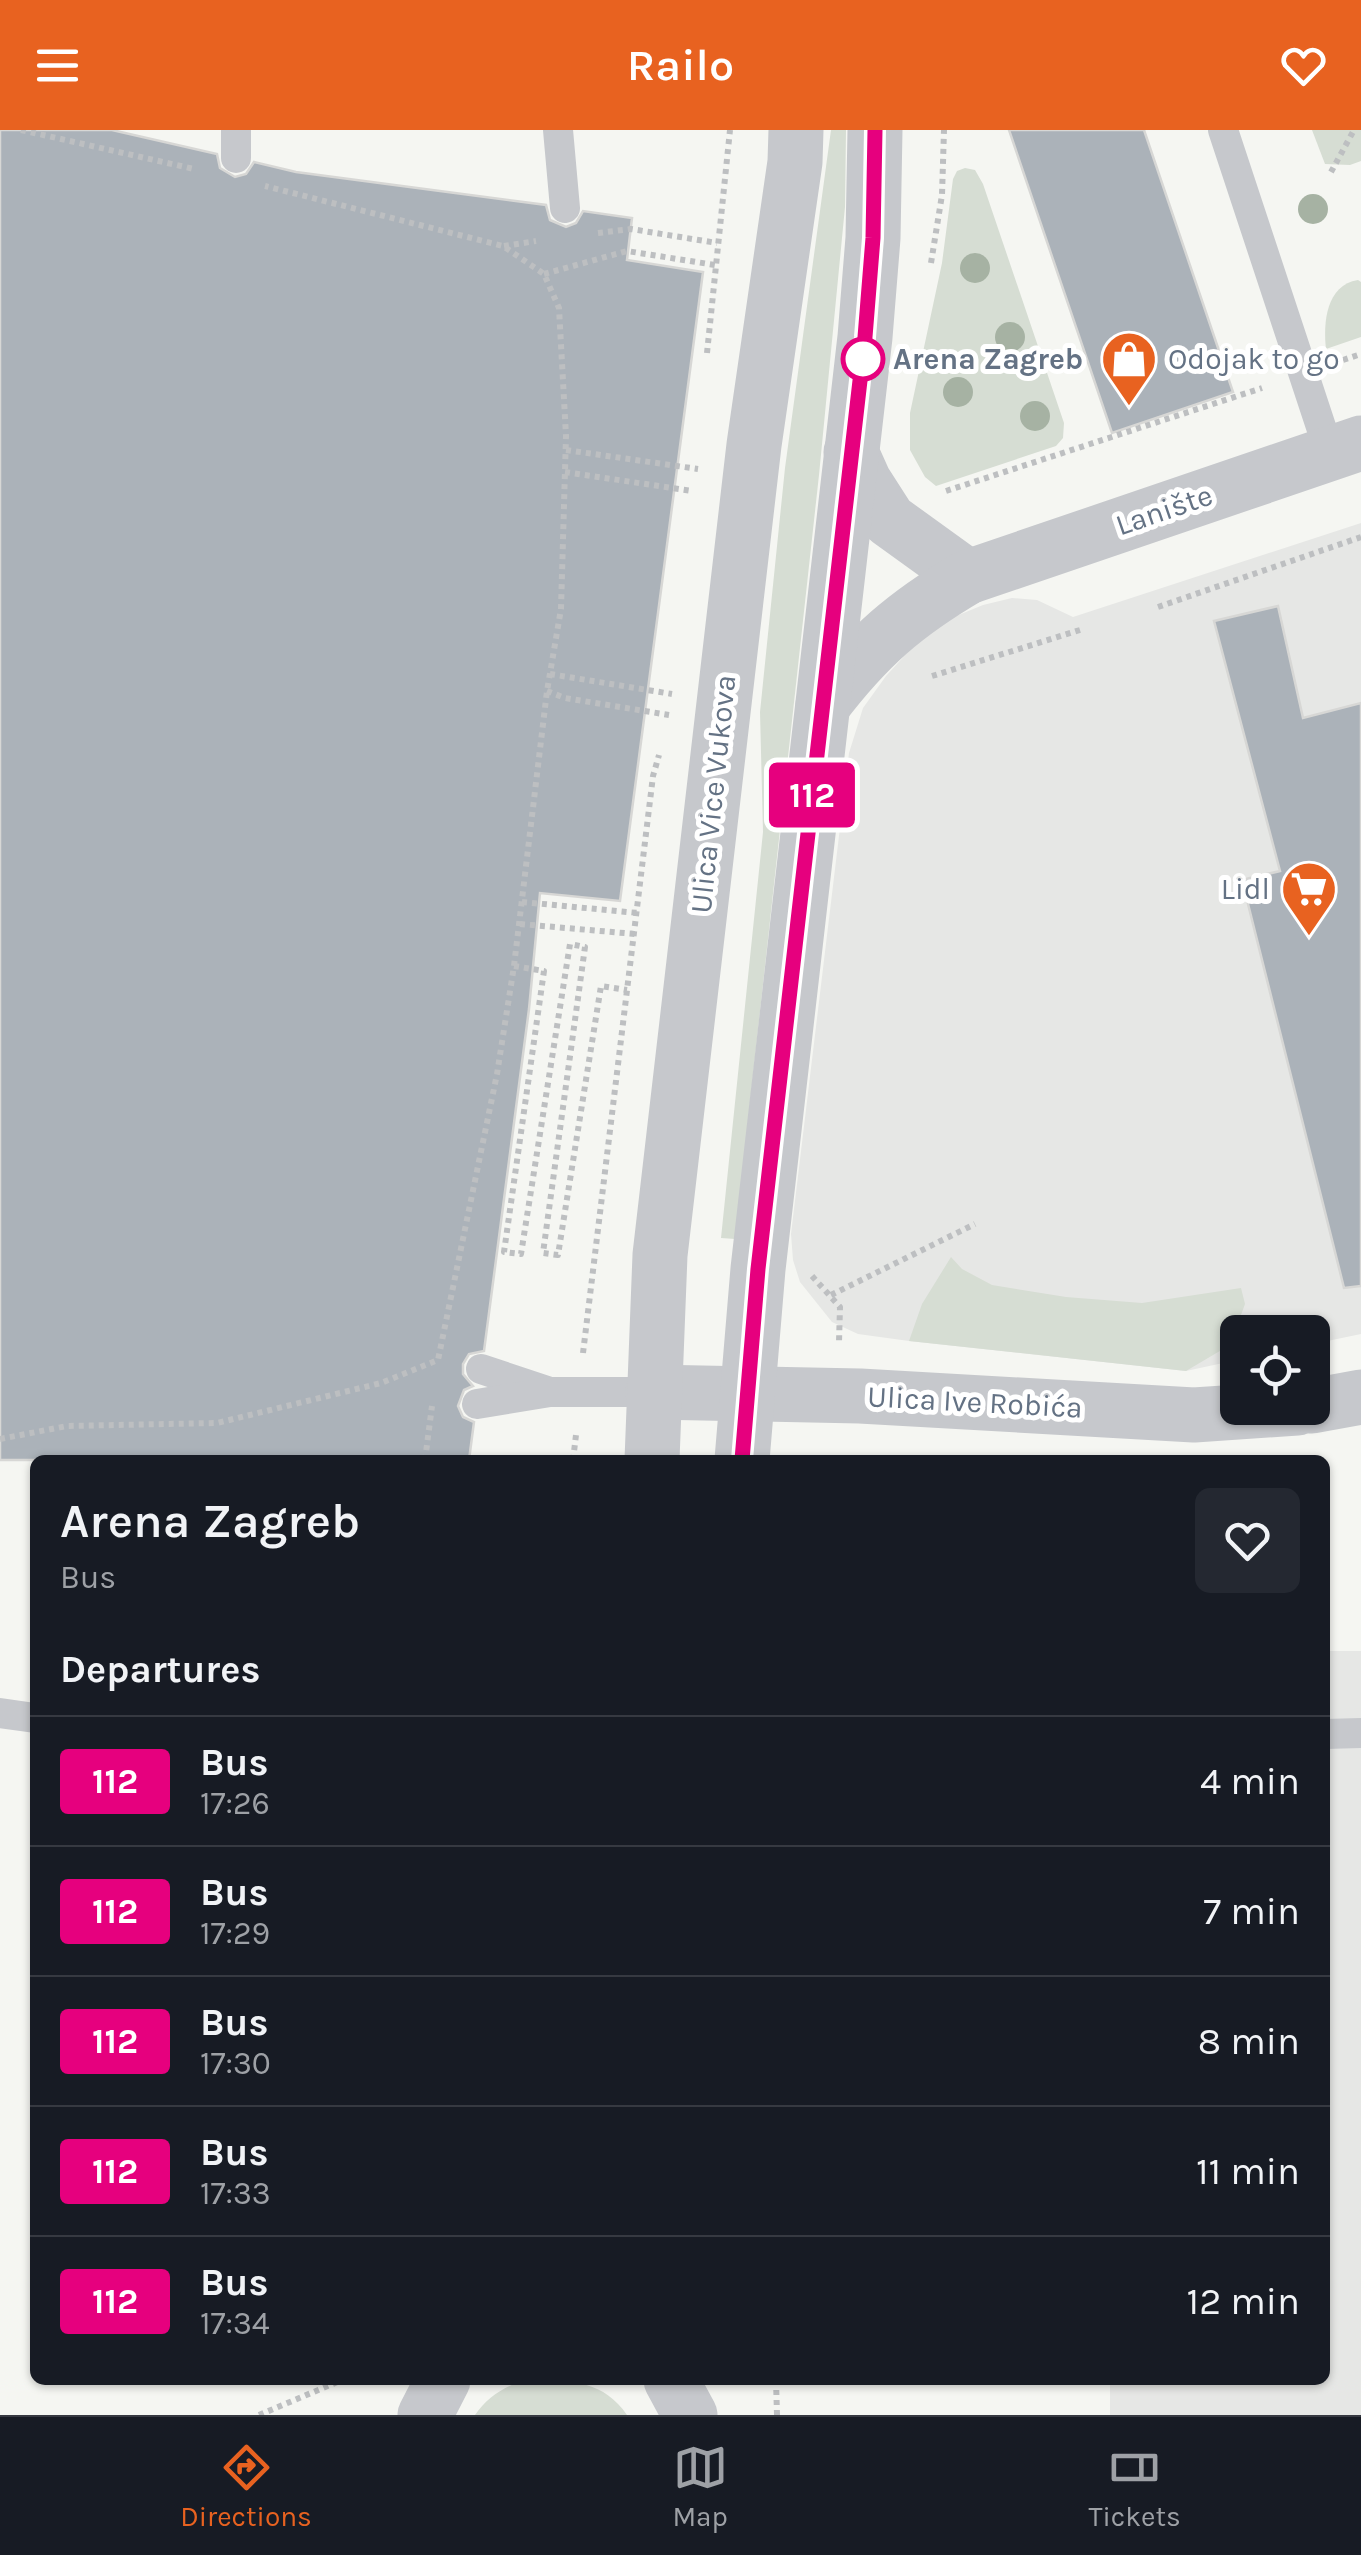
<!DOCTYPE html>
<meta charset="utf-8">
<style>
:root{--surface:#171b24;--page:#242831;--text:#f1f3f6;--muted:#9ea1a6;--line:#363941;--accent:#e86220}
body{margin:0;font-family:Karla,sans-serif;background:var(--page);color:var(--text);height:100vh;display:flex;flex-direction:column;font-size:38px;white-space:nowrap}
*{box-sizing:border-box;margin:0}
p{font-size:32px;color:var(--muted)}
.icon{flex:none;width:55px;height:55px;fill:none;stroke:currentColor;stroke-width:2;stroke-linecap:round;stroke-linejoin:round}
.map{position:relative;flex:1;overflow:hidden}
.sheet{position:absolute;left:30px;top:1325px;width:1300px;height:930px;display:flex;flex-direction:column;background:var(--surface);border-radius:15px;box-shadow:0 2px 8px #0004}
.sheet>*{flex:none}
.badge{padding:0 20px;border-radius:8px;font-size:35px;line-height:65px}
.tools{position:absolute;left:1220px;top:1185px;display:grid;gap:20px}
.tools a{display:grid;place-items:center;width:110px;height:110px;border-radius:15px;background:var(--surface);box-shadow:0 2px 8px #0004;font-size:50px}
.map>.badge{position:absolute;translate:-50% -50%;box-shadow:0 0 0 5px #fff}
h2{padding:0 30px;font-size:38px;line-height:90px}
.round{display:grid;place-items:center;flex:none;width:105px;height:105px;border-radius:15px;background:var(--page)}
.head{display:flex;align-items:center;justify-content:space-between;height:170px;padding:0 30px}
h1{font-size:48px;font-weight:600;line-height:75px}
ul{padding:0;list-style:none}
li{display:flex;align-items:center;gap:30px;height:130px;padding:0 30px;border-top:2px solid var(--line)}
li div{flex:1}
li b{display:block;font-size:38px}
li em{font-style:normal}
li .badge{min-width:110px;font-weight:700;text-align:center}
header{display:flex;justify-content:space-between;align-items:center;height:130px;padding:0 30px;background:var(--accent);color:#fff;font-size:45px;font-weight:600}
.dock{display:flex;justify-content:space-around;align-items:center;height:140px;border-top:2px solid var(--line);background:var(--surface);font-size:28px;color:var(--muted)}
.dock a{display:grid;justify-items:center;gap:5px}
.dock .selected{color:var(--accent)}
.map>svg:first-child{display:block}
</style>
<header><svg class="icon" aria-label="menu" viewBox="0 0 24 24"><path d="M4 6h16M4 12h16M4 18h16"/></svg>Railo<svg class="icon" aria-label="heart" viewBox="0 0 24 24"><path d="M12 20l-8-8c-3-5 5-10 8-4 3-6 11-1 8 4z"/></svg></header>
<div class="map">
<svg width="1361" height="2285" viewBox="0 0 1361 2285">
<rect width="100%" height="100%" fill="#f5f6f2"/>
<!-- built -->
<g fill="#e6e7e5">
<path d="M1361,393V1204L1313,1214L1312,1202H1238L1237,1230L1186,1241L909,1211L858,1204L832,1192L800,1152L793,1130L791,1104L849,623L863,578L886,546L919,510L949,489L983,475L1012,468L1037,470L1073,487Z"/>
<path d="M1325,1521H1361V2285H1110V2250H1325Z"/>
</g>
<!-- green -->
<g fill="#d6ddd3">
<path d="M831,0H846L845,77L819,345L735,1109L721,1108L763,702L760,582L785,338Z"/>
<path d="M1312,0H1361V31L1350,35L1325,34Z"/>
<path d="M965,38L975,40L983,54L1064,293L1063,308L1056,316L936,356L925,347L910,320V283L942,133L953,49L957,41Z"/>
<path d="M1358,150L1361,152V207L1326,219C1323,193 1326,155 1358,150Z"/>
<path d="M951,1127L962,1139L992,1155L1066,1167L1142,1173L1241,1158L1245,1174L1230,1215L1186,1241L909,1211L922,1174Z"/>
<path d="M524,2250C565,2250 602,2248 627,2285H475C487,2267 504,2257 524,2250Z"/>
</g>
<!-- building -->
<g fill="#abb2b9" stroke="#d7d7d5" stroke-width="2.5">
<path d="M0,0H112L217,24L220,38L235,47L246,44L254,32L296,42L546,75L550,90L566,97L576,93L583,81L632,88L627,130L703,142L620,771L540,763L529,879L484,1221L469,1224L463,1234V1244L473,1256L464,1260L458,1276L463,1287L474,1292L469,1330H0Z"/>
<path d="M1009,0H1144L1233,262L1112,303Z"/>
<path d="M1278,476L1303,588L1361,573V1156L1344,1158L1242,750L1280,741L1214,491Z"/>
</g>
<g fill="none" stroke-linecap="round" stroke-linejoin="round">
<!-- path -->
<g stroke="#bdbfc1" stroke-width="6" stroke-dasharray="5 5" stroke-linecap="butt">
<path d="M21,0L194,39"/>
<path d="M1331,42L1354,0"/>
<path d="M598,103L631,99L717,113"/>
<path d="M504,116L536,111"/>
<path d="M931,133L942,65L944,0"/>
<path d="M544,144L627,121L715,135"/>
<path d="M707,223L730,0"/>
<path d="M1343,230L1361,224"/>
<path d="M566,320L698,339"/>
<path d="M565,342L692,361"/>
<path d="M946,361L1262,258"/>
<path d="M1158,477L1361,407"/>
<path d="M550,544L672,564"/>
<path d="M932,546L1080,500"/>
<path d="M547,561L565,568L669,585"/>
<path d="M522,772L638,783"/>
<path d="M520,794L635,804"/>
<path d="M514,836L544,841L504,1122L521,1124L570,814L585,817L543,1123L558,1125L601,856L627,860"/>
<path d="M812,1146L840,1177L839,1212"/>
<path d="M831,1165L975,1094"/>
<path d="M583,1223L653,646L659,625"/>
<path d="M0,1309L67,1296L217,1293L381,1253L438,1230L497,944L514,836L547,561L561,479L566,306L559,178L544,144L503,116L265,56"/>
<path d="M425,1330L432,1276"/>
<path d="M573,1330L576,1305"/>
<path d="M776,2250L777,2285"/>
<path d="M259,2285L342,2250"/>
</g>
<!-- service -->
<g stroke="#c6c8cc" stroke-width="30">
<path d="M236,0V28"/>
<path d="M558,0L565,78"/>
<path d="M1223,0L1330,324"/>
<path d="M481,1239L547,1261"/>
<path d="M477,1274L550,1262H653"/>
<path d="M0,1583L35,1588"/>
<path d="M1325,1604L1361,1603"/>
</g>
<!-- minor -->
<g stroke="#c6c8cc" stroke-width="55">
<path d="M851,322L864,351L889,390L968,447"/>
<path d="M823,575C868,516 905,484 968,447L1361,313"/>
<path d="M653,1262L860,1266L1194,1285L1297,1278"/>
<path d="M1312,1276L1361,1267"/>
</g>
<!-- tertiary -->
<g stroke="#c6c8cc" stroke-width="55">
<path d="M652,1330L660,1125L754,315L795,32L796,0"/>
<path d="M742,1330L758,1139L865,207L873,108L875,0"/>
<path d="M671,2250L690,2285"/>
<path d="M425,2285L443,2250"/>
</g>
</g>
<!-- trees -->
<g fill="#a6b2a3">
<circle cx="1313" cy="79" r="15"/>
<circle cx="975" cy="138" r="15"/>
<circle cx="1010" cy="207" r="15"/>
<circle cx="958" cy="262" r="15"/>
<circle cx="1035" cy="286" r="15"/>
</g>
<g fill="none" stroke-linecap="round" stroke-linejoin="round">
<!-- line casing -->
<g stroke="#fff" stroke-width="22">
<path id="line" d="M742,1330L758,1139L865,207L873,108L875,0"/>
</g>
<!-- line -->
<use href="#line" stroke="#e6007e" stroke-width="15"/>
</g>
<!-- icons -->
<defs>
<g id="shop-pin" transform="scale(2.875)"><path d="M0 17L-7.5 6A9.5 9.5 0 1 1 7.5 6Z" fill="#e86220" stroke="#fff"/><path d="M-5-2.5h2.3a2.7 3.5 0 0 1 5.4 0H5L5.5 6h-11ZM-1.5-2.5h3a1.5 2.3 0 0 0-3 0Z" fill="#fff"/></g>
<g id="supermarket-pin" transform="scale(2.875)"><path d="M0 17L-7.5 6A9.5 9.5 0 1 1 7.5 6Z" fill="#e86220" stroke="#fff"/><path d="M-6-5.5h2.5l.6 2H6L4.5 2H-2.5L-4.4-4H-6ZM-1.5 3.2a1.3 1.3 0 1 0 .1 0ZM3 3.2a1.3 1.3 0 1 0 .1 0Z" fill="#fff"/></g>
</defs>
<g fill-rule="evenodd">
<use href="#shop-pin" x="1129" y="229"/>
<use href="#supermarket-pin" x="1309" y="759"/>
</g>
<!-- markers -->
<circle fill="#fff" stroke="#e6007e" stroke-width="5" cx="863" cy="229" r="20"/>
<g text-anchor="middle" dominant-baseline="central" stroke-width="10" stroke-linejoin="round" paint-order="stroke">
<!-- stop labels -->
<g font-size="30" font-weight="bold" fill="#647284" stroke="#fff" text-anchor="start">
<text x="893" y="229">Arena Zagreb</text>
</g>
<!-- poi labels -->
<g font-size="30" fill="#647284" stroke="#fff" text-anchor="start">
<text x="1168" y="229">Odojak to go</text>
<text x="1270" y="759" text-anchor="end">Lidl</text>
</g>
<!-- street labels -->
<g font-size="30" fill="#647284" stroke="#fff">
<text transform="translate(1164 380) rotate(-19)">Lanište</text>
<text transform="translate(713 664) rotate(-84)">Ulica Vice Vukova</text>
<text transform="translate(975 1272) rotate(3)">Ulica Ive Robića</text>
</g>
</g>
</svg>
<div class="tools">
<a><svg class="icon" aria-label="locate" viewBox="0 0 24 24"><circle cx="12" cy="12" r="6"/><path d="M12 2v4M12 18v4M2 12h4M18 12h4"/></svg></a>
</div>
<b class="badge" style="left:812px;top:665px;background:#e6007e;color:#fff">112</b>
<section class="sheet">
<div class="head"><div><h1>Arena Zagreb</h1><p>Bus</p></div><a class="round"><svg class="icon" aria-label="heart" viewBox="0 0 24 24"><path d="M12 20l-8-8c-3-5 5-10 8-4 3-6 11-1 8 4z"/></svg></a></div>
<h2>Departures</h2>
<ul>
<li><span class="badge" style="background:#e6007e;color:#fff">112</span><div><b>Bus</b><p>17:26</p></div><em>4 min</em></li>
<li><span class="badge" style="background:#e6007e;color:#fff">112</span><div><b>Bus</b><p>17:29</p></div><em>7 min</em></li>
<li><span class="badge" style="background:#e6007e;color:#fff">112</span><div><b>Bus</b><p>17:30</p></div><em>8 min</em></li>
<li><span class="badge" style="background:#e6007e;color:#fff">112</span><div><b>Bus</b><p>17:33</p></div><em>11 min</em></li>
<li><span class="badge" style="background:#e6007e;color:#fff">112</span><div><b>Bus</b><p>17:34</p></div><em>12 min</em></li>
</ul>
</section>
</div>
<nav class="dock">
<a class="selected"><svg class="icon" aria-label="directions" viewBox="0 0 24 24"><path d="M12 3l9 9-9 9-9-9zM9 14v-3h6M13 9l2 2-2 2"/></svg>Directions</a>
<a><svg class="icon" aria-label="map" viewBox="0 0 24 24"><path d="M3 6l6-2 6 2 6-2v14l-6 2-6-2-6 2zM9 4v14M15 6v14"/></svg>Map</a>
<a><svg class="icon" aria-label="tickets" viewBox="0 0 24 24"><path d="M3 7h18v10H3zM15 7v10"/></svg>Tickets</a>
</nav>
